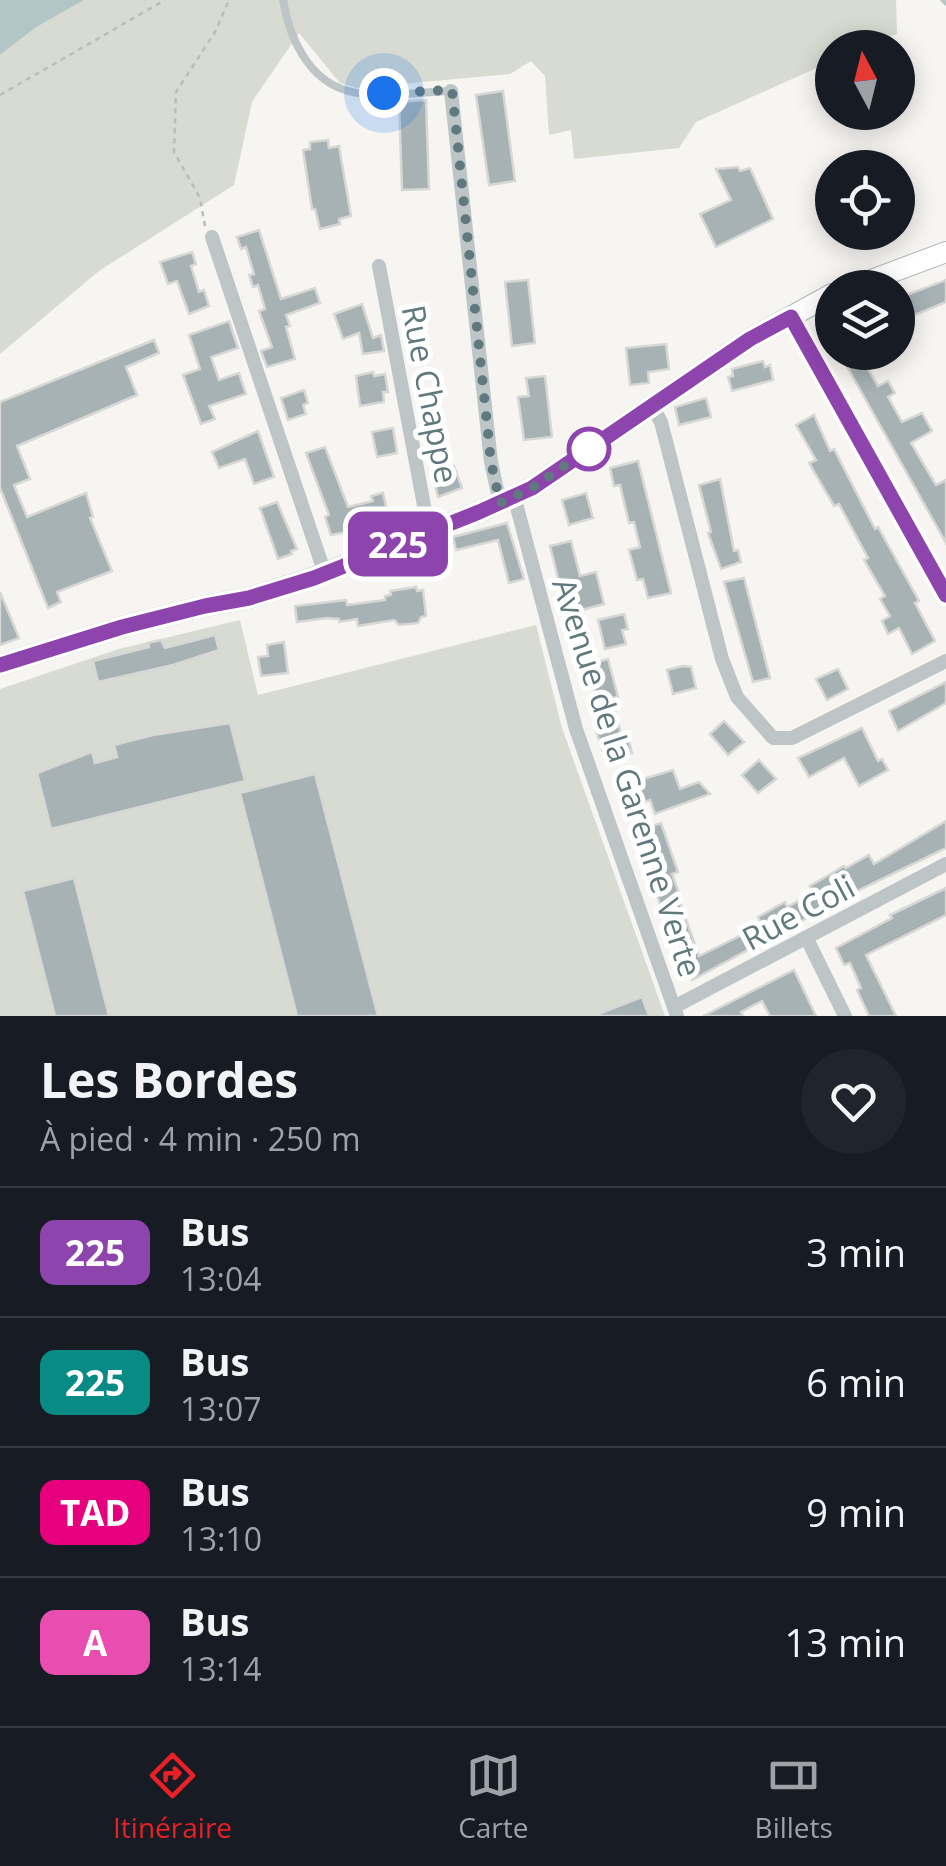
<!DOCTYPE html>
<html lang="fr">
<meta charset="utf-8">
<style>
:root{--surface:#171b24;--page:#20242c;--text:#f1f3f6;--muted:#9ea1a6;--line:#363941;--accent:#e92025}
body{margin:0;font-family:"Open Sans",sans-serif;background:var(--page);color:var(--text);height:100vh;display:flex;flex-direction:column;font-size:38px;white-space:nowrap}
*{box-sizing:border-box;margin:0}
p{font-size:32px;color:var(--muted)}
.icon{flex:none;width:55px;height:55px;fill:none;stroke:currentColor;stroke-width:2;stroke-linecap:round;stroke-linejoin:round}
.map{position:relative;height:1016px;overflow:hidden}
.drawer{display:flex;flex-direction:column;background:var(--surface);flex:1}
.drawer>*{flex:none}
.badge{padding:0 20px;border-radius:15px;font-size:35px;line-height:65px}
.needle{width:65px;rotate:353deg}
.controls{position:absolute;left:815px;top:30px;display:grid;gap:20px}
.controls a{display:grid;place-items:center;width:100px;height:100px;border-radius:50%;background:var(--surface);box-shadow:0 5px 25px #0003;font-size:50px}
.you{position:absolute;width:50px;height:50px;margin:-25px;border:8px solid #fff;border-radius:50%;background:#1a73e8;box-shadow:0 0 0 15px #1a73e833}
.map>.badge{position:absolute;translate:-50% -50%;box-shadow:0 0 0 5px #fff}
.round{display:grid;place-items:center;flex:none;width:105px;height:105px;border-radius:52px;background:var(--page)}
.head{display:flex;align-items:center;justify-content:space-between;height:170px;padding:0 40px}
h1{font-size:48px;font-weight:700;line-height:75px}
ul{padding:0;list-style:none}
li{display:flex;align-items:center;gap:30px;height:130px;padding:0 40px;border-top:2px solid var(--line)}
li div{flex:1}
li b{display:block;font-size:38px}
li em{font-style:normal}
li .badge{min-width:110px;font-weight:700;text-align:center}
.dock{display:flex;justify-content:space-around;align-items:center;height:140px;border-top:2px solid var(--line);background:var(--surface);font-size:28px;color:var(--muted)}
.dock a{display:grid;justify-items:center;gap:5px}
.dock .selected{color:var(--accent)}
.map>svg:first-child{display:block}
</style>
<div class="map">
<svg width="946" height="1016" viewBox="0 0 946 1016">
<rect width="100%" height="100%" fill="#f6f5f2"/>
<!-- green -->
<g fill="#d7dbd1">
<path d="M84,0H896L897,34L864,47L832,48V61L696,122L679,148L574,159L571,130L549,135L545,76L531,61L510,74L357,88L340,83L299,33L252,102L234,185L99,271L0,354V55L35,28Z"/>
<path d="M240,620L258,695L536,625L562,728L665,1016H0V689L119,649Z"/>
</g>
<!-- water -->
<path fill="#b3c6c6" d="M0,0H84L35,28L0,55Z"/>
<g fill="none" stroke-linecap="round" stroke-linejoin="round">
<!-- stream -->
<path stroke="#b3c6c6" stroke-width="5" d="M943,0L946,3"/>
</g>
<!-- building -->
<g fill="#a6b2b4" stroke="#d7d7d5" stroke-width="2.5">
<path d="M503,91L515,181L489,185L476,95Z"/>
<path d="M426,100L429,189L402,190L399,102Z"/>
<path d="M328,140L329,148L339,146L351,216L339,219L340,224L320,229L315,209H312L303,150L310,149V142Z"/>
<path d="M738,167L740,171L750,168L773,219L716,247L700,214L731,200L716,169Z"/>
<path d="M259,230L281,299L315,288L320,303L286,315L290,326L286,327L295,359L267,367L261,351L272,347L259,311L265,309L258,285L253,287L249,275L254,274L246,247L241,249L237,237Z"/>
<path d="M192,252L196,264L191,266L199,292L204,290L209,306L189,314L177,281L168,284L160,262Z"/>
<path d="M528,280L535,343L512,346L505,282Z"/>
<path d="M946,280V302L898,322V285L904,296Z"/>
<path d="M362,304L373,338L381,335L384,351L363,354L359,333L343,339L334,314Z"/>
<path d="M229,321L238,348L211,357L219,380L239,373L246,394L209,406L215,419L201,424L183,375L200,369L189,335Z"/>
<path d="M154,340L159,353L126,367L137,395L17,446L30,479L14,485L27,517L86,493L93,517L90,518L112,571L57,592L61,602L48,608L0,488V402Z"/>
<path d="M666,344L669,369L648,372L649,383L630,385L626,348Z"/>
<path d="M839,352H887L865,364L878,386L888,381L895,393L888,397L902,422L922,413L932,431L911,443L936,485L946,480V543Z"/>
<path d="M763,361L765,367L770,365L773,380L732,391L728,377L733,376L732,369Z"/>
<path d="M373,372L374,376L385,374L388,392H383L384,402L360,406L356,376Z"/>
<path d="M545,376L552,437L524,440L518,397L529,396L526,378Z"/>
<path d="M304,390L308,403L303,405L306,414L288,420L281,398Z"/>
<path d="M706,398L711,417L679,425L675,407Z"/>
<path d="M814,415L830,451L834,449L875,529L878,527L919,601L915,603L935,641L912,654L899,628L888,634L882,621L890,616L880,599L885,596L864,560L868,558L839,504L834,506L809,463L816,460L796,425Z"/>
<path d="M393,428L397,453L377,457L372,432Z"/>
<path d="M258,431L274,477L254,484L245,459L219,468L212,452Z"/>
<path d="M325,447L348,507L373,501L371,496L383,493L388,516L350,524L352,531L331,535L325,517L329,515L306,453Z"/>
<path d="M638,461L671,593L648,598L643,579L637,580L629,550L640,547L634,522L629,523L620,485L614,486L610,468Z"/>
<path d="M454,466L462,488L438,497L433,474Z"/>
<path d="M720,479L734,551L738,550L741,562L721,569L708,533L711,532L699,485Z"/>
<path d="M586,493L593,518L569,525L562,500Z"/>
<path d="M277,502L297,549L291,551L292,554L278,559L260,508Z"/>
<path d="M507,523L524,579L509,583L498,540L456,550L453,537Z"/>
<path d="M571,541L580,576L596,572L604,604L567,614L550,546Z"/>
<path d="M744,578L770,678L753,682L724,582Z"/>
<path d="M416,587L417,591L423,590L426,616L421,617L418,623L399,625L394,620L358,626L357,619L339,622V619L327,618L297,622L295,606L346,600L347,605L385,600V596L391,595L390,591Z"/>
<path d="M0,592L19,638L0,645Z"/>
<path d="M624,614L628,629L622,630L626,644L605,649L598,620Z"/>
<path d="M215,635L219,650L173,665L98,682L93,661L149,647L148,643L161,640L165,648Z"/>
<path d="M284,642L288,673L261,676L258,657L268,656L267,645Z"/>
<path d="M608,659L618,697L612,698L622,738L628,737L632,753L614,757L613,752L604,755L596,731L595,724L604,721L590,675L592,674L590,664Z"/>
<path d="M683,666L691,667L696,688L673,694L667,670Z"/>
<path d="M838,669L848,689L827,700L816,679Z"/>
<path d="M946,682V703L898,731L889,711Z"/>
<path d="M724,721L744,742L728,755L710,734Z"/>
<path d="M230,723L245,781L51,829L37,773L92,752L95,763L117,757L114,745L153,735Z"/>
<path d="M862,728L878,761L882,759L888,770L859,786L844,758L809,777L798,758Z"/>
<path d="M759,760L776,779L758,793L742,775Z"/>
<path d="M673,770L680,789L699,782L710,794L655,814L650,800L625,810L617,787Z"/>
<path d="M315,774L378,1016H297L240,793Z"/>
<path d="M946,821V848L861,889L692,980L679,944L673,946L637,831L661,823L678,872L672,874L680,896L678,897L699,956L762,925L758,917L785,902L787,907L813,893L810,886L844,866L846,868L869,855L874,864Z"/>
<path d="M74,878L109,1016H55L23,891Z"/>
<path d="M946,888V915L866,955L896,1016H869L857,990L861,988L850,963L844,965L836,948L892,918L890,915Z"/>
<path d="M794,970L816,1016H770L762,1001L741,1012L743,1016H703Z"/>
<path d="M642,997L649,1016H596V1015Z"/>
</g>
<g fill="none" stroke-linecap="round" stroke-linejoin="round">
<!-- secondary casing -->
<g stroke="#aeb8ba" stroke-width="22">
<g id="secondary">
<path d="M850,288L946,252"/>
<path d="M0,665L122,627L205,606L249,598L313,578L479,512L532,488L750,339L832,294"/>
</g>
</g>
<!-- path -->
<g stroke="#b8bdbe" stroke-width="2.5" stroke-dasharray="5 5" stroke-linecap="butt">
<path d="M0,95L165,0"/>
<path d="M205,226L200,198L174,152L176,92L215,32L229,0"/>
</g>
<!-- lane -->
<path stroke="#bec5c7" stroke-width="8" d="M283,0C289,37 308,80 348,91C376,99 422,92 451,91"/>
<!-- street -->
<g stroke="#bec5c7" stroke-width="14">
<path d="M451,91L491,462L500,503"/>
<path d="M212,237L325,574"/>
<path d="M379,266L429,532"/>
<path d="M791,317L946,595"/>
<path d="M652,406L661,422L722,659L737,697L773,738H792L946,661"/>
<path d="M514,496L576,729L677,1016"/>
<path d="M807,939L845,1016"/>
<path d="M674,1007L946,864"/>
</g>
<!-- secondary -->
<use href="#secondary" stroke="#fff" stroke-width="20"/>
</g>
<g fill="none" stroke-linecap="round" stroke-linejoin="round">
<!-- line casing -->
<g stroke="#fff" stroke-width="22">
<path id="line" d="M0,665L122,627L205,606L249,598L314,578L479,512L532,488L750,339L791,317L946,595"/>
</g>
<!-- line -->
<use href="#line" stroke="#8e44ad" stroke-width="15"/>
<!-- walk -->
<path stroke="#60797e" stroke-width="10" stroke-dasharray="0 18" d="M384,93L452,90L491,462L500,503L532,488L595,445L589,449"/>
</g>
<!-- markers -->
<circle fill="#fff" stroke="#8e44ad" stroke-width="5" cx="589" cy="449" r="20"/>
<g text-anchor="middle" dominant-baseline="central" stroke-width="10" stroke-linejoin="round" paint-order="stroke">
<!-- street labels -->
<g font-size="32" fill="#60797e" stroke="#fff">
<text transform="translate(431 394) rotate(79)">Rue Chappe</text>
<text transform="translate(628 777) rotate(72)">Avenue de la Garenne Verte</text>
<text transform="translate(798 912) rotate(-28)">Rue Coli</text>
</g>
</g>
</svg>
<div class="controls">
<a><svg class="needle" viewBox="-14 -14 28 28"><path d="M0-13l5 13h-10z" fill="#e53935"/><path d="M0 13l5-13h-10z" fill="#9ea1a6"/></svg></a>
<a><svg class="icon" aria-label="locate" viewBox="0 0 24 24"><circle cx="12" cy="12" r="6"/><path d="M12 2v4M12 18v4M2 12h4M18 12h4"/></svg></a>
<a><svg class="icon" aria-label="layers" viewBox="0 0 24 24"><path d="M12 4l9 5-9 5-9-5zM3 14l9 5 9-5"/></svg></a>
</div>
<div class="you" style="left:384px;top:93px"></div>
<b class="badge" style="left:398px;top:544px;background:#8e44ad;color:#fff">225</b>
</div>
<section class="drawer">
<div class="head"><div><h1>Les Bordes</h1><p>À pied · 4 min · 250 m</p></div><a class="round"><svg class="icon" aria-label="heart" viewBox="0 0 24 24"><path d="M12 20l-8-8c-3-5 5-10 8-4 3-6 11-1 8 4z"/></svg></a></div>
<ul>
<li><span class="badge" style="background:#8e44ad;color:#fff">225</span><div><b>Bus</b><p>13:04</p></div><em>3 min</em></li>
<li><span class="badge" style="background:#088a85;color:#fff">225</span><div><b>Bus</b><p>13:07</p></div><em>6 min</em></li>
<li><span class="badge" style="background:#e6007e;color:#fff">TAD</span><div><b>Bus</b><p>13:10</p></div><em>9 min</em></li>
<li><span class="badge" style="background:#e84daf;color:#fff">A</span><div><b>Bus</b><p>13:14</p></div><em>13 min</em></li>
</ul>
</section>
<nav class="dock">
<a class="selected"><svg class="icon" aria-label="directions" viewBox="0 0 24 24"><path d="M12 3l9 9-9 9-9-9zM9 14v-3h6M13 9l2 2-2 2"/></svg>Itinéraire</a>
<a><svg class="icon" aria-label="map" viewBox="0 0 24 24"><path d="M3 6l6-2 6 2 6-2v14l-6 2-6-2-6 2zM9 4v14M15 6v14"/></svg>Carte</a>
<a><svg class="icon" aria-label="tickets" viewBox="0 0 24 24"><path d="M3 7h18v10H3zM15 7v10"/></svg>Billets</a>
</nav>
